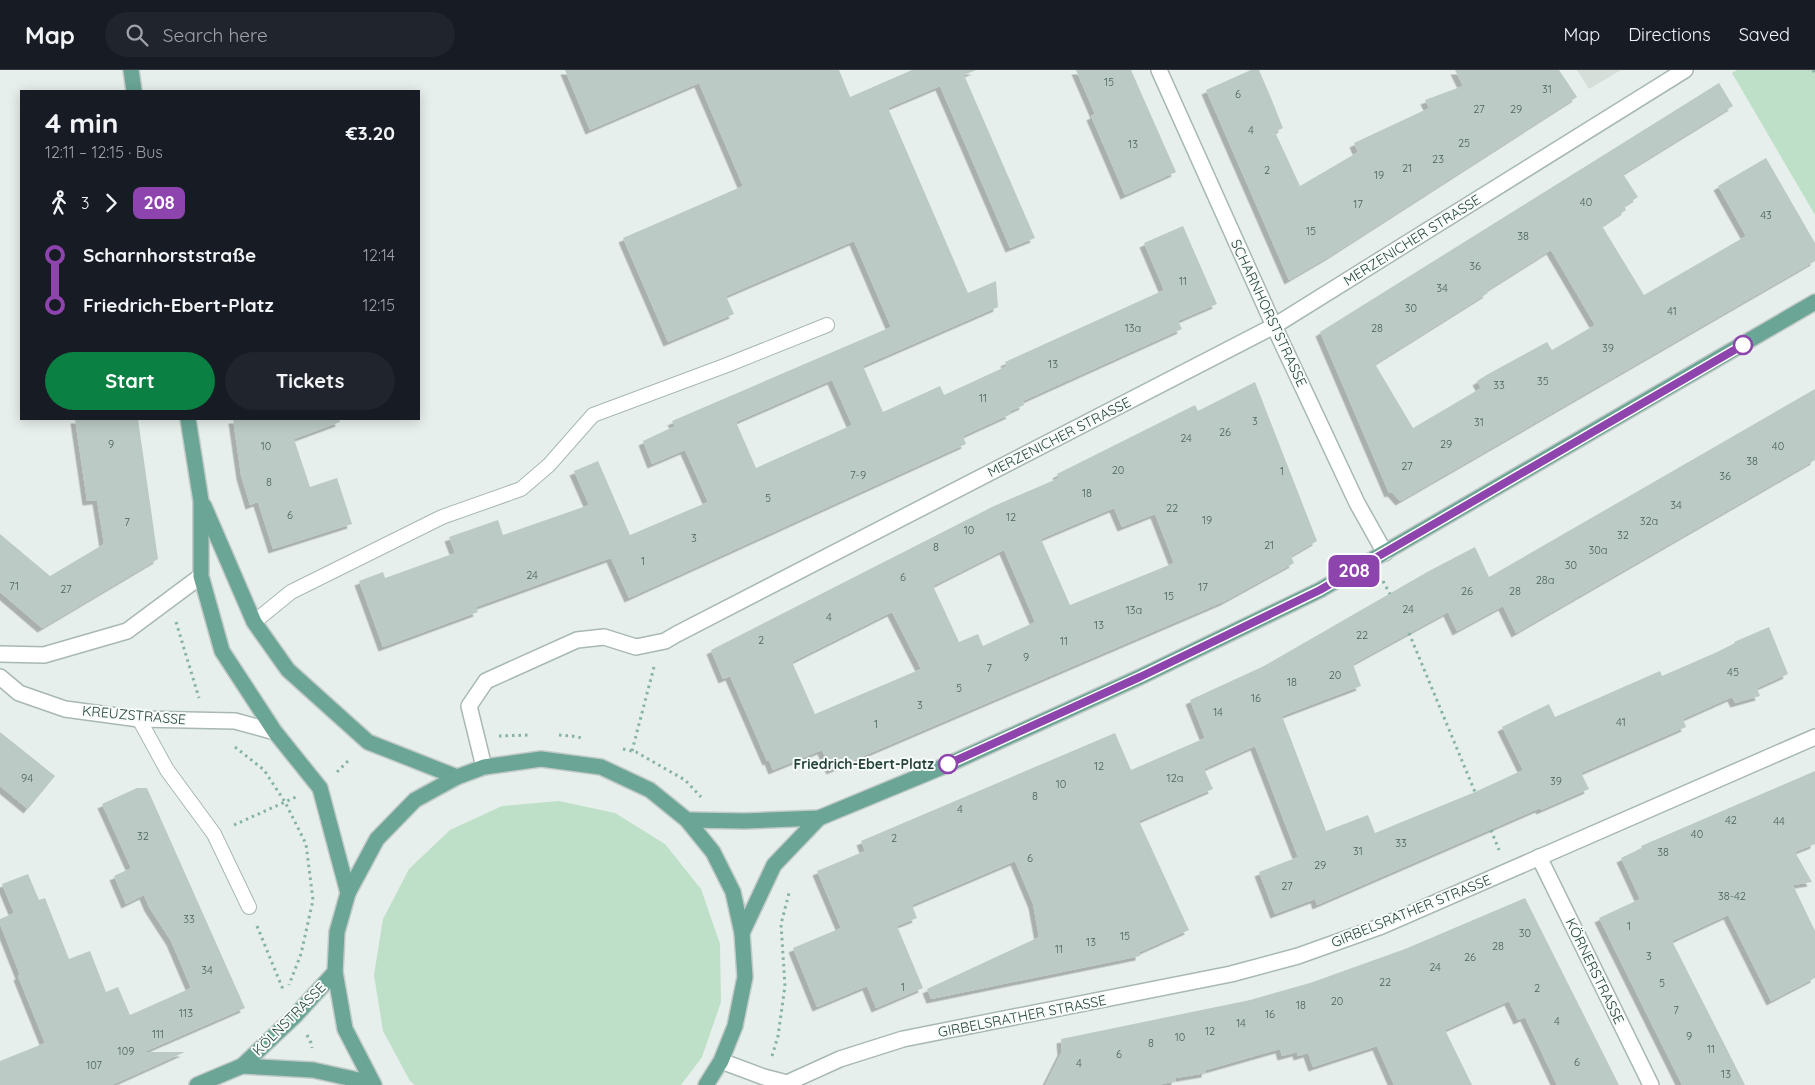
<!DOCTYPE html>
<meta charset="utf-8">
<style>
:root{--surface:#171b24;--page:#20242c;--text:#f1f3f6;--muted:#9ea1a6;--line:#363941;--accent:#0b8043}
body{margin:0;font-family:Quicksand,sans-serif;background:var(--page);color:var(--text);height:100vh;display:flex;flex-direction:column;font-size:19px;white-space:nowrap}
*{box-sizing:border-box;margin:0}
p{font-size:16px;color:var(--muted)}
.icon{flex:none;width:28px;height:28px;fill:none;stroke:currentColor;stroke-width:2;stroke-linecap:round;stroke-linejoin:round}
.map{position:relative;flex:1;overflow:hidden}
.details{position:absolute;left:20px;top:20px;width:400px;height:330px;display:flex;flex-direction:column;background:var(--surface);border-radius:0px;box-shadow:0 2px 12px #0003}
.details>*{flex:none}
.badge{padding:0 10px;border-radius:8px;font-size:18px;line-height:32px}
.map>.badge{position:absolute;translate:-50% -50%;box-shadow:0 0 0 2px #fff}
.legs{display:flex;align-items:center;gap:8px;height:55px;padding:0 25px;font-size:16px}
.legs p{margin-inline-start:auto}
.overview{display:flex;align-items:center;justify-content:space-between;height:85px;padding:0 25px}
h1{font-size:28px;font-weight:800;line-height:38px}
.cta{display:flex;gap:10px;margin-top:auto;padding:10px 25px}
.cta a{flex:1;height:58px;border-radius:30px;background:var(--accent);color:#fff;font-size:20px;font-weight:800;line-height:58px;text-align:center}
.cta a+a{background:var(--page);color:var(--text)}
ul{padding:0 25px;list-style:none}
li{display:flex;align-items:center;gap:18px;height:50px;font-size:19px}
li i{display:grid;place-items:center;width:8px;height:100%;margin:0 6px;background:currentColor}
li i::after{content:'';width:12px;height:12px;margin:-6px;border:4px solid;border-radius:50%;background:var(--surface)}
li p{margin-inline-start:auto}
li:first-child i{background:linear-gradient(#0000 50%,currentColor 0)}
li:last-child i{background:linear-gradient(currentColor 50%,#0000 0)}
header{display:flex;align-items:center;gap:30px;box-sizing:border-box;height:70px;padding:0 25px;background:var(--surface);border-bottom:1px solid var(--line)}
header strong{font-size:24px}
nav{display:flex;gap:28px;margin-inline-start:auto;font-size:18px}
.search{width:350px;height:45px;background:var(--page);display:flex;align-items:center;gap:12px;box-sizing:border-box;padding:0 18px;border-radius:28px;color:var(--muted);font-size:19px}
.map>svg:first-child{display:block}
</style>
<header>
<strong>Map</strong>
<div class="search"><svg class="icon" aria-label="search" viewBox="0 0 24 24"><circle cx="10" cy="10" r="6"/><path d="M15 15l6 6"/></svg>Search here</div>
<nav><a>Map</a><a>Directions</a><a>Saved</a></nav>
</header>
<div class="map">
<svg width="1815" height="1015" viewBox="0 0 1815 1015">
<defs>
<filter id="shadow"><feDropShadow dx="-4.5" dy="4.5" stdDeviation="0" flood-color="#0004"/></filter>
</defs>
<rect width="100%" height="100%" fill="#e6efeb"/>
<!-- built -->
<path fill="#d4dfda" d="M1577,0H1621L1589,19Z"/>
<!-- green -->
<g fill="#bfe0c8">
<path d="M1737,0H1815V145L1732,3Z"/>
<path d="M559,731L615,743L665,774L701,819L720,874L721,932L702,987L681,1015H415L410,1011L383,961L374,905L383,849L409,799L450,760L502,736Z"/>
</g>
<!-- building -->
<g fill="#bbcac4" fill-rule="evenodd" filter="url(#shadow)">
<path d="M565,0H839L850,27L912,0H976L964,5L1035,168L1010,178L940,16L888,38L968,223L996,211L998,237L863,296L883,342L940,316L944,325L1007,296L1005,292L1164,220L1144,173L1183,156L1217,234L1178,251L1182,259L1023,331L1024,335L1009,342L1011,344L963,366L966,374L629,528L611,488L476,537L478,542L383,577L359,511L383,502L385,508L455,483L449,467L498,450L503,465L589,435L574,401L598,391L630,465L708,432L685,380L652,394L643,371L675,356L672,351L891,257L854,171L726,226L734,244L668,272L623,168L743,116L699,13L590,60ZM832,310L852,355L756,398L736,352Z"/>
<path d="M1076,0H1131L1176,102L1125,125L1091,46L1095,44Z"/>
<path d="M1251,0H1259L1271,28L1283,58L1275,62L1300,116L1358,82L1354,73L1429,38L1425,30L1463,16L1455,0H1559L1577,27L1330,186L1289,210L1206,20Z"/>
<path d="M1719,13L1733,36L1623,104L1638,127L1624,136L1626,140L1602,156L1644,225L1746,166L1718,116L1766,88L1815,173V191L1400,431L1392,422L1389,423L1320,262ZM1551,180L1595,255L1552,280L1547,272L1490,303L1477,311L1481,318L1413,358L1375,294L1488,223L1486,221Z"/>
<path d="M1255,312L1317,471L1291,486L1294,493L1225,531L831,700L822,680L773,700L769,690L767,691L730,606L723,609L711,580L994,436L1059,408L1057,404L1195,335L1198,341ZM1114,438L1122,457L1155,444L1174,493L1070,535L1041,469ZM1004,480L1035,552L983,576L978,564L959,572L933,516ZM892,542L921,599L815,644L792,592Z"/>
<path d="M1815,319V390L1516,563L1503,536L1457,561L1448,542L1353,594L1361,616L1282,646L1326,761L1368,745L1375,763L1475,722L1523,700L1502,657L1549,634L1555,647L1660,601L1662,606L1715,583L1735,573L1734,572L1769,557L1788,604L1757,618L1760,626L1735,633L1732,627L1683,649L1686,657L1581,703L1589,719L1541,740L1540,738L1317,835L1315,829L1275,844L1259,802L1298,787L1255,676L1204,699L1213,719L1139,751L1189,860L1140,882V886L931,929L927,919L1039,867L1033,834L1015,791L912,835L917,848L897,856L923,918L876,938L867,916L817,937L793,878L841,858L817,801L865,781L861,771L1115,663L1131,700L1205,668L1190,630L1264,596L1429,501L1475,477L1489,507Z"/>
<path d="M75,349H138L158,489L42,558L0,522V464L50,506L104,474L97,430L87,431Z"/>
<path d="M233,349H339L340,352L294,369L310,417L337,408L352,454L273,479L258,432L250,435L241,405Z"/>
<path d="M0,662L55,706L28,739L0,716Z"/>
<path d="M1815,701V774L1795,782L1812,812L1793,815L1815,861V908L1771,931L1728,845L1672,871L1745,1015H1682L1599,848L1640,829L1621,788L1642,778L1641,776Z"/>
<path d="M137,718H147L245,938L144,982H185L112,1015H0V991L45,973L18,906L20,905L0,854V849L14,843L2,814L28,804L39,830L45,828L69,889L90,881L106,922L118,917L130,945L191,918L171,871L149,837L144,825L126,834L114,806L131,798L102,734Z"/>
<path d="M1525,828L1619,1015H1557L1525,947L1518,950L1509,931L1445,960L1472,1015H1394L1377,976L1313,997L1308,983L1298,986L1297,982L1282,986L1280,979L1206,1000V1003L1176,1008V1011L1158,1015H1045L1062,981L1061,969L1250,930L1310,913L1405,879Z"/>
</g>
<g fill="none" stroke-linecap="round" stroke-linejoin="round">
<!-- lane casing -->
<g stroke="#a8b8b2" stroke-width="16">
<g id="lane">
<path d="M254,552L291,522L442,447L521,419L549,395L593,345L727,295L827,255"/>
<path d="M139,649L167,700L214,764L249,837"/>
</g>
</g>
<!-- street casing -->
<g stroke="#a8b8b2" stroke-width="18">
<g id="street">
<path d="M1159,0L1274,256L1357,433L1385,483"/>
<path d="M0,584L44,585L127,561L201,506"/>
<path d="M0,607L19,623L65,639L139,649L235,651L275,662"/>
<path d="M484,697L469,636L486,611L577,570L604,567L636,577L665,571L677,564L1274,256L1685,0"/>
<path d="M1539,787L1651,1015"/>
<path d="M721,991L764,1007L787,1013L788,1015"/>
<path d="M787,1013L840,989L903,969L1231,904L1298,886L1382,856L1815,667"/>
</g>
</g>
<!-- primary casing -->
<g stroke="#c2cac8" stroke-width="18">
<g id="primary">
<path d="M131,0L134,21"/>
<path d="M188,349L201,431V506L222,581L275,662L320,718L348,823"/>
<path d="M204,436L254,552L288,600L368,672L457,707"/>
<path d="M687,750L745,751L819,748L947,695L1140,607L1320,520L1815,232"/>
<path d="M742,863L774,795L819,748"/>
<path d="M242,996L313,1000L372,1013"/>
<path d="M197,1015L242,996L295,946L335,902"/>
<path d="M374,1015L345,959L335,902L337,862L348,823L377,769L415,730L457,707L484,697L541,689L601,697L650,720L687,750L713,782L733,822L742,863L745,907L735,956L721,991L706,1015"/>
</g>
</g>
<!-- path -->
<g stroke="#86b3a5" stroke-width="3" stroke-dasharray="2.5 4" stroke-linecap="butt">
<path d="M1813,0L1815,4"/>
<path d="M1383,511L1390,524"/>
<path d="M176,552L199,628"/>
<path d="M1409,563L1475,722"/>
<path d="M559,665L572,666L583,668"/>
<path d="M499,666L531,665"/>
<path d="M235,677L264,700L285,732L306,774L313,830L301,884L289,915"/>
<path d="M623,679L636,682L685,710L701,727"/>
<path d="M632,681L654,597"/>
<path d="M337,702L350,689"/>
<path d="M234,755L296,727"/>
<path d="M1491,760L1499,780"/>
<path d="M257,856L284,922"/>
<path d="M307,965L311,973L312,978"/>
<path d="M772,986L778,966L785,916L781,854L789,823"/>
</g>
<!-- lane -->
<use href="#lane" stroke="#fff" stroke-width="14"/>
<!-- street -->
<use href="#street" stroke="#fff" stroke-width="15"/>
<!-- primary -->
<use href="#primary" stroke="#6aa596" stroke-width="15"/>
</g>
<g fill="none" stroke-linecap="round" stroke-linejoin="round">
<!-- line-1 casing -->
<g stroke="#fff" stroke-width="11">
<path id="line-1" d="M948,694L1140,607L1320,520L1743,275"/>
</g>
<!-- line-1 -->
<use href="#line-1" stroke="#8e44ad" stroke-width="8"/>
</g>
<!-- markers -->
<g fill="#fff" stroke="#8e44ad" stroke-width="2.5">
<circle cx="1743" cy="275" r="9"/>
<circle cx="948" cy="694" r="9"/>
</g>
<g text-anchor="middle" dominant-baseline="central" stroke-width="4" stroke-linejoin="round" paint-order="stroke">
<!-- number labels -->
<g font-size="11" fill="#4a645c">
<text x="1109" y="12">15</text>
<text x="1547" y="19">31</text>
<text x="1238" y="24">6</text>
<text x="1479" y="39">27</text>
<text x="1516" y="39">29</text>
<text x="1251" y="60">4</text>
<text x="1464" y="73">25</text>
<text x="1133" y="74">13</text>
<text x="1438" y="89">23</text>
<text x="1407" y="98">21</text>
<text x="1267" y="100">2</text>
<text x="1379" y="105">19</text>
<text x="1586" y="132">40</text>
<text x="1358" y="134">17</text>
<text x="1766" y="145">43</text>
<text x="1311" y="161">15</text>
<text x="1523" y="166">38</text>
<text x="1475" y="196">36</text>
<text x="1183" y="211">11</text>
<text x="1442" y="218">34</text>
<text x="1411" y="238">30</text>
<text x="1672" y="241">41</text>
<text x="1133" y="258">13a</text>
<text x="1377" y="258">28</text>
<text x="1608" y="278">39</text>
<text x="1053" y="294">13</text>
<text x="1543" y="311">35</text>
<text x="1499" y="315">33</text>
<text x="983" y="328">11</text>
<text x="1255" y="351">3</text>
<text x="1479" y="352">31</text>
<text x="1225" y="362">26</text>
<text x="1186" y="368">24</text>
<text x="111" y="374">9</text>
<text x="1446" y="374">29</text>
<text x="266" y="376">10</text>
<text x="1778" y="376">40</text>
<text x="1752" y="391">38</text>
<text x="1407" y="396">27</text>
<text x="1118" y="400">20</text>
<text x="1282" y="401">1</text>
<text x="858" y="405">7-9</text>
<text x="1725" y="406">36</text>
<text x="269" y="412">8</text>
<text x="1087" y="423">18</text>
<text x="768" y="428">5</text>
<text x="1676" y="435">34</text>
<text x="1172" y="438">22</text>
<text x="290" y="445">6</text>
<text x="1011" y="447">12</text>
<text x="1207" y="450">19</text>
<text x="1649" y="451">32a</text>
<text x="127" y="452">7</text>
<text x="969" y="460">10</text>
<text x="1623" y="465">32</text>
<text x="694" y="468">3</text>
<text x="1269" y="475">21</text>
<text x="936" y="477">8</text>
<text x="1598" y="480">30a</text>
<text x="643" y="491">1</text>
<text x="1571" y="495">30</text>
<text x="532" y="505">24</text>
<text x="903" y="507">6</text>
<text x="1545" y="510">28a</text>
<text x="14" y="516">71</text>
<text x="1203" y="517">17</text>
<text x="66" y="519">27</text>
<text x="1467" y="521">26</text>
<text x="1515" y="521">28</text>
<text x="1169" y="526">15</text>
<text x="1408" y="539">24</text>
<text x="1134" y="540">13a</text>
<text x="829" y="547">4</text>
<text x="1099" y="555">13</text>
<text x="1362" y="565">22</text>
<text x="761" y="570">2</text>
<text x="1064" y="571">11</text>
<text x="1026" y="587">9</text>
<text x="989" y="598">7</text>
<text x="1733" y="602">45</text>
<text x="1335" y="605">20</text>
<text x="1292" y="612">18</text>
<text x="959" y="618">5</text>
<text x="1256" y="628">16</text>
<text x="920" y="635">3</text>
<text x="1218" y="642">14</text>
<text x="1621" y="652">41</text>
<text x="876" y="654">1</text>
<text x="1099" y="696">12</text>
<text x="27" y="708">94</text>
<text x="1175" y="708">12a</text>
<text x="1556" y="711">39</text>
<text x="1061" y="714">10</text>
<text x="1035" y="726">8</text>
<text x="960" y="739">4</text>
<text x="1731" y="750">42</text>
<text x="1779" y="751">44</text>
<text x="1697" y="764">40</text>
<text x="143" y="766">32</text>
<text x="894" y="768">2</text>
<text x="1401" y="773">33</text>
<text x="1358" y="781">31</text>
<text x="1663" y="782">38</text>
<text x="1030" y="788">6</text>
<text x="1320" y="795">29</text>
<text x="1287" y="816">27</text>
<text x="1732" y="826">38-42</text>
<text x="189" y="849">33</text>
<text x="1629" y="856">1</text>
<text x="1525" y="863">30</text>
<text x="1125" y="866">15</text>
<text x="1091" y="872">13</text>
<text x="1498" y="876">28</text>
<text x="1059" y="879">11</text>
<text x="1649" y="886">3</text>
<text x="1470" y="887">26</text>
<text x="1435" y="897">24</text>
<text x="207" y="900">34</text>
<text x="1385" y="912">22</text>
<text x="1662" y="913">5</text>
<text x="903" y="917">1</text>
<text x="1537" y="918">2</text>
<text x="1337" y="931">20</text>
<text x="1301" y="935">18</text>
<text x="1676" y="940">7</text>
<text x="186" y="943">113</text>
<text x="1270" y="944">16</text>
<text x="1557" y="951">4</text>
<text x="1241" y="953">14</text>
<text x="1210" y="961">12</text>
<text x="158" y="964">111</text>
<text x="1689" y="966">9</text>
<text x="1180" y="967">10</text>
<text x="1151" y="973">8</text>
<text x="1711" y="979">11</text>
<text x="126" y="981">109</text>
<text x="1119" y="984">6</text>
<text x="1577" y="992">6</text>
<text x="1079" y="993">4</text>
<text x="94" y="995">107</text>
<text x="1726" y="1004">13</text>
</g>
<!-- street labels -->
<g font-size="14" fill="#24423a" stroke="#f7fbf9">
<text transform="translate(1412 170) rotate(-32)">MERZENICHER STRASSE</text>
<text transform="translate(1269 243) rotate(65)">SCHARNHORSTSTRASSE</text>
<text transform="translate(1059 367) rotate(-27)">MERZENICHER STRASSE</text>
<text transform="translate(134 645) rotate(5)">KREUZSTRASSE</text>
<text transform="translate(1411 841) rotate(-22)">GIRBELSRATHER STRASSE</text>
<text transform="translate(1595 901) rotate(64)">KÖRNERSTRASSE</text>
<text transform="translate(1022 946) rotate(-11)">GIRBELSRATHER STRASSE</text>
<text transform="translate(289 949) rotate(-45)">KÖLNSTRASSE</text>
</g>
<!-- stop labels -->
<g font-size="14" font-weight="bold" fill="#24423a" stroke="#f7fbf9" text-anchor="end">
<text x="934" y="694">Friedrich-Ebert-Platz</text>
</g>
</g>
</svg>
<b class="badge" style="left:1354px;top:501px;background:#8e44ad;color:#fff">208</b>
<section class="details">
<div class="overview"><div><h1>4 min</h1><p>12:11 – 12:15 · Bus</p></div><b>€3.20</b></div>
<div class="legs"><svg class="icon" aria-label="walk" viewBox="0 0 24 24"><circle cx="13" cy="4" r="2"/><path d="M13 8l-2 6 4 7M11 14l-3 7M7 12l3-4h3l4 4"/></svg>3<svg class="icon" aria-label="forward" viewBox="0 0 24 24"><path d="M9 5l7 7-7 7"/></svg><b class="badge" style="background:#8e44ad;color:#fff">208</b></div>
<ul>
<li><i style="color:#8e44ad"></i><b>Scharnhorststraße</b><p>12:14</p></li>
<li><i style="color:#8e44ad"></i><b>Friedrich-Ebert-Platz</b><p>12:15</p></li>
</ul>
<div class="cta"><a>Start</a><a>Tickets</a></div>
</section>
</div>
